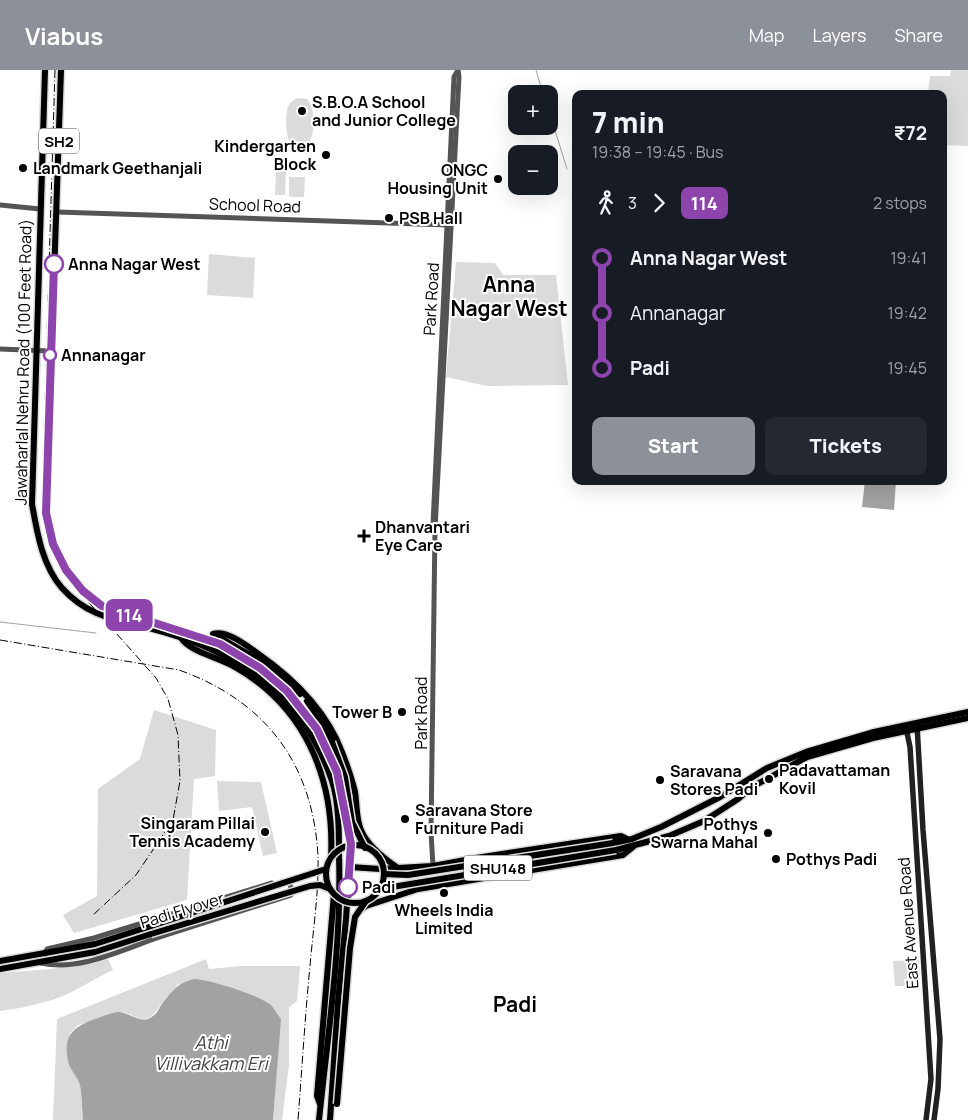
<!DOCTYPE html>
<meta charset="utf-8">
<style>
:root{--surface:#171b24;--page:#242831;--text:#f1f3f6;--muted:#9ea1a6;--accent:#8c9099}
body{margin:0;font-family:Manrope,sans-serif;background:var(--page);color:var(--text);height:100vh;display:flex;flex-direction:column;font-size:19px;white-space:nowrap}
*{box-sizing:border-box;margin:0}
p{font-size:16px;color:var(--muted)}
.icon{flex:none;width:28px;height:28px;fill:none;stroke:currentColor;stroke-width:2;stroke-linecap:round;stroke-linejoin:round}
.map{position:relative;flex:1;overflow:hidden}
.details{position:absolute;left:572px;top:20px;width:375px;height:395px;display:flex;flex-direction:column;background:var(--surface);border-radius:10px;box-shadow:0 5px 20px #0002}
.details>*{flex:none}
.badge{padding:0 10px;border-radius:8px;font-size:18px;line-height:32px}
.buttons{position:absolute;left:508px;top:15px;display:grid;gap:10px}
.buttons a{display:grid;place-items:center;width:50px;height:50px;border-radius:10px;background:var(--surface);box-shadow:0 5px 20px #0002;font-size:25px}
.map>.badge{position:absolute;translate:-50% -50%;box-shadow:0 0 0 2px #fff}
.legs{display:flex;align-items:center;gap:8px;height:55px;padding:0 20px;font-size:16px}
.legs p{margin-inline-start:auto}
.overview{display:flex;align-items:center;justify-content:space-between;height:85px;padding:0 20px}
h1{font-size:28px;font-weight:800;line-height:38px}
.button{display:flex;gap:10px;margin-top:auto;padding:10px 20px}
.button a{flex:1;height:58px;border-radius:10px;background:var(--accent);color:#fff;font-size:20px;font-weight:800;line-height:58px;text-align:center}
.button a+a{background:var(--page);color:var(--text)}
ul{padding:0 20px;list-style:none}
li{display:flex;align-items:center;gap:18px;height:55px;font-size:19px}
li i{display:grid;place-items:center;width:8px;height:100%;margin:0 6px;background:currentColor}
li i::after{content:'';width:12px;height:12px;margin:-6px;border:4px solid;border-radius:50%;background:var(--surface)}
li p{margin-inline-start:auto}
li:first-child i{background:linear-gradient(#0000 50%,currentColor 0)}
li:last-child i{background:linear-gradient(currentColor 50%,#0000 0)}
header{display:flex;align-items:center;gap:30px;box-sizing:border-box;height:70px;padding:0 25px;background:var(--accent);color:#fff}
header strong{font-size:24px}
nav{display:flex;gap:28px;margin-inline-start:auto;font-size:18px}
.map>svg:first-child{display:block}
</style>
<header>
<strong>Viabus</strong>
<nav><a>Map</a><a>Layers</a><a>Share</a></nav>
</header>
<div class="map">
<svg width="968" height="1050" viewBox="0 0 968 1050">
<rect width="100%" height="100%" fill="#fff"/>
<!-- green -->
<g fill="#dbdbdb">
<path d="M951,0H968V76L944,75V24H928L930,6H950Z"/>
<path d="M298,28L307,29C318,39 317,88 292,77C286,70 284,43 289,35C291,31 294,29 298,28Z"/>
<path d="M276,100H286L285,125H275Z"/>
<path d="M289,107H305L304,127H289Z"/>
<path d="M209,184L255,188L253,228L207,225Z"/>
<path d="M456,192L495,193L503,205H556L568,315L487,316L446,307Z"/>
<path d="M154,640L216,660L215,706L194,709L187,830L74,863L63,845L97,826L98,719L140,689Z"/>
<path d="M217,711L261,712L277,783L263,786L252,737L219,741Z"/>
<path d="M108,889L113,900C101,905 91,912 79,918C58,931 24,938 0,941V903L51,899Z"/>
<path d="M206,889L209,899L241,896H300L297,931L289,937V995L282,1050H273L280,949L178,914C173,921 167,926 162,933C148,954 145,951 124,942L78,955L70,963L67,979L69,993L80,1013L83,1050H53L57,949Z"/>
<path d="M919,890L920,911L912,916H895L893,891Z"/>
</g>
<!-- water -->
<g fill="#a2a2a2">
<path d="M865,411H896L894,440L862,437Z"/>
<path d="M194,909C208,909 262,926 272,936C275,940 278,945 281,949L273,1050H83C82,1039 82,1027 80,1015C78,1007 70,1000 68,991C63,965 73,957 95,949C102,947 110,943 117,942C128,941 140,954 150,948C158,944 159,937 164,931C175,918 177,914 194,909Z"/>
</g>
<g fill="none" stroke-linecap="round" stroke-linejoin="round">
<!-- stream -->
<g stroke="#a2a2a2" stroke-width="1">
<path d="M536,0L543,24"/>
<path d="M549,41L567,99"/>
<path d="M0,552L96,563"/>
</g>
<!-- primary casing -->
<g stroke="#dbdbdb" stroke-width="9">
<g id="primary">
<path d="M45,0L32,434C37,462 42,495 62,518C87,546 114,549 149,558C236,580 302,622 332,711C339,732 339,762 339,785C342,874 328,962 319,1050"/>
<path d="M61,0L46,443L53,474L66,500L83,521L102,536L201,567L237,583L260,598L287,621L317,659L328,679L337,702L351,774L346,849L338,932L330,1050"/>
<path d="M213,564C227,560 246,575 257,583C293,608 326,640 342,682C347,695 352,709 355,722C357,734 356,749 361,760C367,775 385,789 398,798"/>
<path d="M219,567L269,596L300,624"/>
<path d="M181,568C190,582 218,587 233,596C305,636 335,708 331,788"/>
<path d="M307,631L316,644L332,672"/>
<path d="M613,773L632,769L661,757L720,727L767,698L806,682L874,662L968,642"/>
<path d="M616,780L669,766L704,751L738,729L752,717L807,687L873,668L968,648"/>
<path d="M350,797L380,799L433,796L476,788L621,766L627,769"/>
<path d="M360,840L366,836L418,819L623,785L633,777"/>
<path d="M0,891L95,874L148,857"/>
<path d="M0,899L95,882L151,864"/>
<path d="M320,1034L317,1026L334,824"/>
</g>
</g>
<!-- tertiary -->
<g stroke="#545454" stroke-width="5">
<path d="M0,135L40,139"/>
<path d="M57,142L448,155"/>
<path d="M0,279L50,281"/>
<path d="M435,459L433,454L454,7L458,0"/>
<path d="M433,796L431,762L435,459L459,7L458,0"/>
<path d="M45,884L47,879L94,868L272,813"/>
<path d="M41,893C79,902 124,879 160,867C203,853 247,839 291,825L292,823L289,810"/>
</g>
<!-- secondary -->
<g stroke="#212121" stroke-width="5.5">
<path d="M917,655L923,760L940,969L938,1019L934,1050"/>
<path d="M906,658L910,677L931,1009L926,1050"/>
</g>
<!-- primary -->
<use href="#primary" stroke="#000" stroke-width="6"/>
<!-- rail -->
<g stroke="#000" stroke-width="1" stroke-dasharray="8 2.5 1 2.5" stroke-linecap="butt">
<path d="M55,0L42,428L60,500L156,608L168,629L178,665L180,711L173,750L136,805L92,846"/>
<path d="M0,570L179,600C266,631 313,694 318,786C319,822 313,860 310,896C305,947 302,999 298,1050"/>
</g>
<!-- primary-bridge casing -->
<g stroke="#dbdbdb" stroke-width="9" stroke-linecap="butt">
<g id="primary-bridge">
<path d="M332,672L345,707L352,752L365,778"/>
<circle cx="355" cy="804" r="29"/>
<path d="M384,804L408,805L613,773"/>
<path d="M380,819L616,780"/>
<path d="M148,857L326,799"/>
<path d="M151,864L310,816L320,815L330,819"/>
<path d="M337,1034L350,878L355,847L366,831"/>
</g>
</g>
<!-- primary-bridge -->
<use href="#primary-bridge" stroke="#000" stroke-width="6"/>
</g>
<g fill="none" stroke-linecap="round" stroke-linejoin="round">
<!-- line-1 casing -->
<g stroke="#fff" stroke-width="11">
<path id="line-1" d="M54,194L46,443L53,474L66,500L83,521L102,536L220,574L260,598L287,621L317,659L337,702L351,774L348,817"/>
</g>
<!-- line-1 -->
<use href="#line-1" stroke="#8e44ad" stroke-width="8"/>
</g>
<!-- markers -->
<g fill="#000" stroke="#fff" stroke-width="2">
<circle cx="302" cy="41" r="5"/>
<circle cx="326" cy="85" r="5"/>
<circle cx="23" cy="98" r="5"/>
<circle cx="498" cy="109" r="5"/>
<circle cx="389" cy="148" r="5"/>
<path d="M361.5 458.5h5v5h5v5h-5v5h-5v-5h-5v-5h5z"/>
<circle cx="402" cy="642" r="5"/>
<circle cx="769" cy="709" r="5"/>
<circle cx="660" cy="710" r="5"/>
<circle cx="405" cy="749" r="5"/>
<circle cx="265" cy="762" r="5"/>
<circle cx="768" cy="763" r="5"/>
<circle cx="776" cy="789" r="5"/>
<circle cx="444" cy="823" r="5"/>
</g>
<g fill="#fff" stroke="#8e44ad" stroke-width="2.5">
<circle cx="54" cy="194" r="9"/>
<circle cx="50" cy="285" r="6"/>
<circle cx="348" cy="817" r="9"/>
</g>
<g text-anchor="middle" dominant-baseline="central" stroke-width="4" stroke-linejoin="round" paint-order="stroke">
<!-- shield labels -->
<g fill="#fff" stroke="#4c4c4c" stroke-width="1">
<rect x="39" y="58.5" width="40" height="25" rx="4"/>
<rect x="464" y="785.5" width="68" height="25" rx="4"/>
</g>
<g font-size="15" font-weight="bold" fill="#000">
<text x="59" y="71">SH2</text>
<text x="498" y="798">SHU148</text>
</g>
<!-- poi labels -->
<g font-size="16" font-weight="bold" fill="#000" stroke="#fff" text-anchor="start">
<text x="312" y="32">S.B.O.A School<tspan x="312" dy="18">and Junior College</tspan></text>
<text x="316" y="76" text-anchor="end">Kindergarten<tspan x="316" dy="18">Block</tspan></text>
<text x="33" y="98">Landmark Geethanjali</text>
<text x="488" y="100" text-anchor="end">ONGC<tspan x="488" dy="18">Housing Unit</tspan></text>
<text x="399" y="148">PSB Hall</text>
<text x="375" y="457">Dhanvantari<tspan x="375" dy="18">Eye Care</tspan></text>
<text x="392" y="642" text-anchor="end">Tower B</text>
<text x="779" y="700">Padavattaman<tspan x="779" dy="18">Kovil</tspan></text>
<text x="670" y="701">Saravana<tspan x="670" dy="18">Stores Padi</tspan></text>
<text x="415" y="740">Saravana Store<tspan x="415" dy="18">Furniture Padi</tspan></text>
<text x="255" y="753" text-anchor="end">Singaram Pillai<tspan x="255" dy="18">Tennis Academy</tspan></text>
<text x="758" y="754" text-anchor="end">Pothys<tspan x="758" dy="18">Swarna Mahal</tspan></text>
<text x="786" y="789">Pothys Padi</text>
<text x="444" y="840" text-anchor="middle">Wheels India<tspan x="444" dy="18">Limited</tspan></text>
</g>
<!-- street labels -->
<g font-size="16" fill="#000" stroke="#fff">
<text transform="translate(255 135) rotate(2)">School Road</text>
<text transform="translate(431 229) rotate(-87)">Park Road</text>
<text transform="translate(23 292) rotate(-89)">Jawaharlal Nehru Road (100 Feet Road)</text>
<text transform="translate(421 643) rotate(-90)">Park Road</text>
<text transform="translate(182 840) rotate(-17)">Padi Flyover</text>
<text transform="translate(908 853) rotate(-94)">East Avenue Road</text>
</g>
<!-- stop labels -->
<g font-size="16" font-weight="bold" fill="#000" stroke="#fff" text-anchor="start">
<text x="68" y="194">Anna Nagar West</text>
<text x="61" y="285">Annanagar</text>
<text x="362" y="817">Padi</text>
</g>
<!-- water labels -->
<g font-size="18" font-style="italic" fill="#434343" stroke="#fff">
<text x="211" y="972">Athi<tspan x="211" dy="21">Villivakkam Eri</tspan></text>
</g>
<!-- district labels -->
<g font-size="21" font-weight="bold" fill="#000" stroke="#fff">
<text x="509" y="214">Anna<tspan x="509" dy="24">Nagar West</tspan></text>
<text x="515" y="934">Padi</text>
</g>
</g>
</svg>
<div class="buttons">
<a>+</a>
<a>−</a>
</div>
<b class="badge" style="left:129px;top:545px;background:#8e44ad;color:#fff">114</b>
<section class="details">
<div class="overview"><div><h1>7 min</h1><p>19:38 – 19:45 · Bus</p></div><b>₹72</b></div>
<div class="legs"><svg class="icon" aria-label="walk" viewBox="0 0 24 24"><circle cx="13" cy="4" r="2"/><path d="M13 8l-2 6 4 7M11 14l-3 7M7 12l3-4h3l4 4"/></svg>3<svg class="icon" aria-label="forward" viewBox="0 0 24 24"><path d="M9 5l7 7-7 7"/></svg><b class="badge" style="background:#8e44ad;color:#fff">114</b><p>2 stops</p></div>
<ul>
<li><i style="color:#8e44ad"></i><b>Anna Nagar West</b><p>19:41</p></li>
<li><i style="color:#8e44ad"></i><span>Annanagar</span><p>19:42</p></li>
<li><i style="color:#8e44ad"></i><b>Padi</b><p>19:45</p></li>
</ul>
<div class="button"><a>Start</a><a>Tickets</a></div>
</section>
</div>
